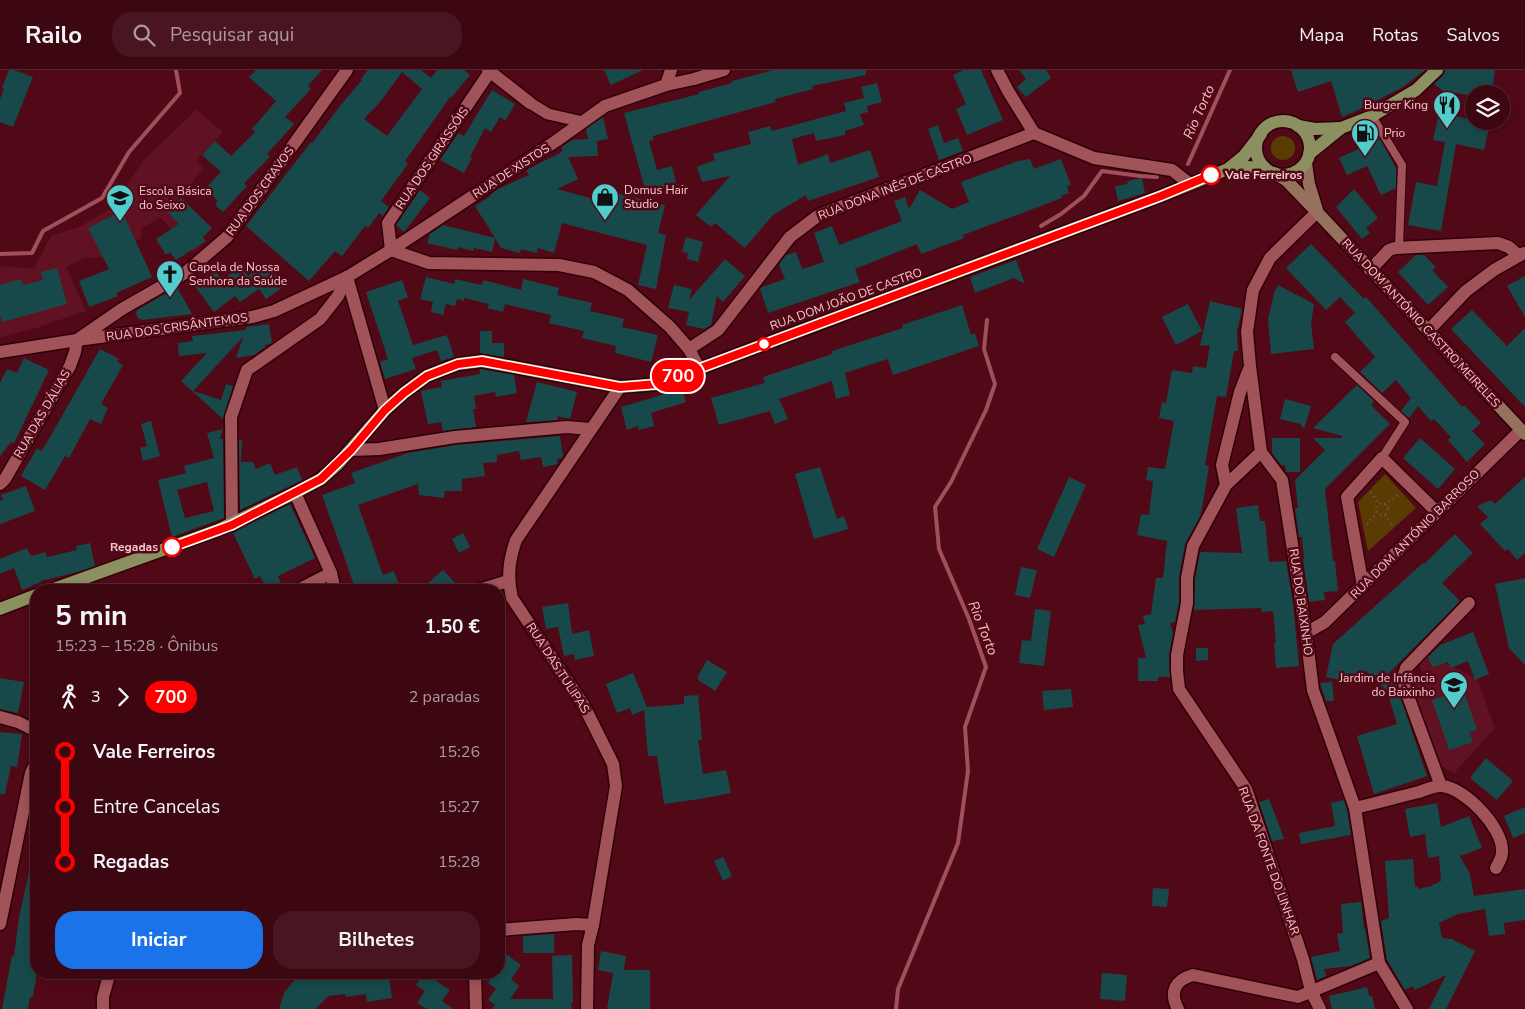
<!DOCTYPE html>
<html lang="pt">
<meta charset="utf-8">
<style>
:root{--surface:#3d0712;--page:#481520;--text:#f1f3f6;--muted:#ad999f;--line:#562832;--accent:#1a73e8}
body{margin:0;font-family:"Nunito Sans",sans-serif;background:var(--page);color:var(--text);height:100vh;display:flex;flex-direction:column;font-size:19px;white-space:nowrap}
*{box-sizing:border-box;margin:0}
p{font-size:16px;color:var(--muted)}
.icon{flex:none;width:28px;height:28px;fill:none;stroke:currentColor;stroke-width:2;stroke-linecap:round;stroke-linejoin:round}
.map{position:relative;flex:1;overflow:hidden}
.panel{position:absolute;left:30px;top:514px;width:475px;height:395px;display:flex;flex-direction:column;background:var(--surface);border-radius:20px;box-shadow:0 2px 8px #0003,0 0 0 1px var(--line)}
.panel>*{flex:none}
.badge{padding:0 10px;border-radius:16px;font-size:18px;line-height:32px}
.tools{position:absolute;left:1465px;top:15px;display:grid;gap:10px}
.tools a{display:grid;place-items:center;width:45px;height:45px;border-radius:50%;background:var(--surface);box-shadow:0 2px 8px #0003,0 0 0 1px var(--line);font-size:25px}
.map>.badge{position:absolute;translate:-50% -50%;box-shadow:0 0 0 2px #fff}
.legs{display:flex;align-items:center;gap:8px;height:55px;padding:0 25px;font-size:16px}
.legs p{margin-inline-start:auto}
.overview{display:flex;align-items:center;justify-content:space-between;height:85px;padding:0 25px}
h1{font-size:28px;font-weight:700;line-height:38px}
.primary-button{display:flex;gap:10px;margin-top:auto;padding:10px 25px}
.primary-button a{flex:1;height:58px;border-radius:20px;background:var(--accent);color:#fff;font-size:20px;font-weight:700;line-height:58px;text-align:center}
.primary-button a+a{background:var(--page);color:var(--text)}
ul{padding:0 25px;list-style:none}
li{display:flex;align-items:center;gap:18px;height:55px;font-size:19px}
li i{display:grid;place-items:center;width:8px;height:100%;margin:0 6px;background:currentColor}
li i::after{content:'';width:12px;height:12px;margin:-6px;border:4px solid;border-radius:50%;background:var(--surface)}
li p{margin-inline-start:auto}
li:first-child i{background:linear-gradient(#0000 50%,currentColor 0)}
li:last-child i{background:linear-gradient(currentColor 50%,#0000 0)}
header{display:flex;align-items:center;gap:30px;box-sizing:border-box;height:70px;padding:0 25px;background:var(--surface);border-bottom:1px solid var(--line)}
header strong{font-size:24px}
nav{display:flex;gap:28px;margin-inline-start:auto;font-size:18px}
.search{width:350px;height:45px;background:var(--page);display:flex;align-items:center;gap:12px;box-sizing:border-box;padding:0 18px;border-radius:20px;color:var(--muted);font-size:19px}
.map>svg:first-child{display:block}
</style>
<header>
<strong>Railo</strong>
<div class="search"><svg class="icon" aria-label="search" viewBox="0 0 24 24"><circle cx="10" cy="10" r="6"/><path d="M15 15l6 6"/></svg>Pesquisar aqui</div>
<nav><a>Mapa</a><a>Rotas</a><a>Salvos</a></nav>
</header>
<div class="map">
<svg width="1525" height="939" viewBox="0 0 1525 939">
<rect width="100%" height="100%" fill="#510918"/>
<!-- built -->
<g fill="#611222">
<path d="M195,39L223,62L196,91L204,98L168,141L201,176L194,182L160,147L141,159V168L105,187L84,188L66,197L86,241L36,258L0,267V196L34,199L51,166L79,157L112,138L143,91L193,43Z"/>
<path d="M1429,585L1477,609L1495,658L1454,703L1441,696L1413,620L1416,611L1424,603L1421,600L1420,595L1423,590Z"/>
</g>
<!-- green -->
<g fill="#5a3c03">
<circle cx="1283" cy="78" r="12"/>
<path d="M1385,404L1416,438L1368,481L1358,432Z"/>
</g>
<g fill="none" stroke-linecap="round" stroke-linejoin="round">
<!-- stream -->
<g stroke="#a14f5b" stroke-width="4">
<path d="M1188,94L1230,0"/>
<path d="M1041,156L1061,144L1084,126L1102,101L1140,106L1157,107"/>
<path d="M0,184L32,183L43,161L102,128L129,82L180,23L176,0"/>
<path d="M896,939L898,919L958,773L968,701L965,657L986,597L969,549L939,479L935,437L951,412L986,340L995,314L984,279L987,250"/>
</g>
</g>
<!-- building -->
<g fill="#17494a" fill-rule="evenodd">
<path d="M9,0H14L33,7L13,57L0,52V29L4,19L2,18Z"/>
<path d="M256,0H322L308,16L311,19L285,47L294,54L267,84L270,87L244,113L247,116L223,142L215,135L218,131L205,119L221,102L202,85L215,71L231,86L255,62L252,59L276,31L249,7Z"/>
<path d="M368,0H421L431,8L437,0H464L470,5L451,28L450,27L405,91L408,94L381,131L389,137L383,146L379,143L368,158L365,156L342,186L335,181L309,211L246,156L311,72L312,73L340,36L362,10L361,9ZM402,2L422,19L387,66L364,49L381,31Z"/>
<path d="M604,0H643L611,15Z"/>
<path d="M773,0H866V5L812,16L813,19L775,29L776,32L653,66L654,70L649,71L657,100L672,96L677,117L646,123L624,43L699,24V22L732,13V11Z"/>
<path d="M964,0H981L1003,50L967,65L956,39L966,34L953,5Z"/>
<path d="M1019,0H1046L1051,8L1026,27L1017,17L1026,9Z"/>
<path d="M1291,0H1425L1403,17L1354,42L1342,47L1331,11L1298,22Z"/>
<path d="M1445,0H1495L1492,24H1474V26L1443,21L1434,14L1443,6Z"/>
<path d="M877,13L882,32L867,36L868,42L860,44L864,55L845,61V65L816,71L814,63L792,69L798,95L828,84L830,93L870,80L879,107L808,131L806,125L773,145L745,178L715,153L711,157L696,145L730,106L702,112L697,97L715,90L713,84L751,74L748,62L770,56L772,61L846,41L844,33L864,28L861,17Z"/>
<path d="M492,20L515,34L505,51L500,47L491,62L485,58L470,87L472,88L464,103L440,90L458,63L464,66Z"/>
<path d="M1439,43L1474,50V51L1490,53L1484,80L1456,74L1441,161L1408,155L1416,112L1437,116L1445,72L1433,70Z"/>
<path d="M603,47L608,69L597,71L598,86L568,87L578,109L557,119L590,128H605L607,121L665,135L658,163L666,165L656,219L638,215L647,175L562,153L554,183L538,178L537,183L521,179L520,183L501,178L495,168L492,182L474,178L473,181L458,177L457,180L427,173L430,164L443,155L495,168L475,136L491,126L490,125L498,119L529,105L526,100L562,82V77L572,70L588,69L586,59Z"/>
<path d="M938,55L944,73L958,68L963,81L939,90L928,59Z"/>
<path d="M1380,69L1396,98V118L1381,125L1367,96L1347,105L1339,88Z"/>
<path d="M1030,89L1034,99L1061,89L1071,115L1067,116L1069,123L1061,126L1062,128L963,165L964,168L921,184L917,174L855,199L860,212L768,243L760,219L762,217L785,209L779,194L786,185L796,182L802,199L824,192L814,163L832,156L839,175L902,151L894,131L905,127L909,139L920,120L952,139L969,132L961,112L1018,91Z"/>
<path d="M1142,108L1145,123L1118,131L1115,116L1128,114L1127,111Z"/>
<path d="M1354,119L1378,148L1366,158L1370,163L1362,169L1336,137Z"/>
<path d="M420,120L430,128L404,162L396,155Z"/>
<path d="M181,128L212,158L203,167L206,171L176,190L170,182L166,185L156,169L179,154L167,141Z"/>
<path d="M122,141L152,207L116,223L118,226L89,237L79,211L109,199L88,158Z"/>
<path d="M686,167L703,172L698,192L687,189L688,183L682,182Z"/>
<path d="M1311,174L1364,229L1366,227L1462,337L1464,335L1481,353L1472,361L1485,374L1467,392L1448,370L1451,367L1434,349L1431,351L1418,336L1409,348L1401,341L1411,328L1396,310L1382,323L1360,302L1375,287L1345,252L1355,243L1340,227L1326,240L1286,198Z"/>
<path d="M1416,185H1424L1436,197L1432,200L1448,217L1428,235L1398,202Z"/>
<path d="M725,189L745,206L723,232L717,226L711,255L704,259L686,255L689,242L668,238L674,215L692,219L689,230Z"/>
<path d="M1016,190L1025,214L1014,208L975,223L970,207Z"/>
<path d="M266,192L284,216L266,229L259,219L240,232L235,226L214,242L194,215L215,200L222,210L241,196L248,206Z"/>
<path d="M57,198L67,234L2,252L0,245V215L21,209L23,215L43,210L41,202Z"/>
<path d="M1525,206V247L1507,216Z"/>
<path d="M426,207L454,214L455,209L482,215L483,210L521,220L523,209L559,218L557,225L592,233L590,241L624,249L622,257L658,265L651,292L615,283L616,276L582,268L584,261L549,253L551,245L505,234L503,242L487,238L489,234L464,228V231L457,229L455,236L446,234L443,245L431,242L433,232L420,229Z"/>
<path d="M402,210L408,227L398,231L413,275L447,265L454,287L441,291L437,280L412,288L416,299L385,309L380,292L388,289L366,222Z"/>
<path d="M1278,215L1314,234L1311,254L1314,279L1271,284L1268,250L1274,223Z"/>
<path d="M177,217L192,244L142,250L138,248L136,244L137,240Z"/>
<path d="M1210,231L1242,239L1237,262L1238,281H1234L1226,327L1217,326L1205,395L1209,396L1203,433L1200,447L1185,474L1179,507V532L1175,552L1170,553L1173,564L1169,585L1170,607H1158V611H1138V588H1146L1138,555L1145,554L1143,546L1151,544L1156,508H1163L1167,471L1137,465L1141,444L1149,445L1153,411L1146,410L1148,397L1165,399L1174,351L1159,348L1162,332L1166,333L1172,300L1192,303L1193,296L1206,298L1210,275L1200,276Z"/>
<path d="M1188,234L1202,261L1176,275L1162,247Z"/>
<path d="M962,235L971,265L975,263L979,276L893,305L888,289L845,303L850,325L836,329L832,311L779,329L788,349L775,354L770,341L719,355L711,328L765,313L763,307L832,284V281L903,258L902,255Z"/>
<path d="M1472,240L1507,276L1525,258V337L1451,259Z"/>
<path d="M269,254L272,273L265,275V277L254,285L236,288L243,267L193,321L221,330L226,314L233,316L223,349L181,311L207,283L179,286L178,273L193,271L192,266L246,260V257Z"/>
<path d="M480,261H492V273H504V287L480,283Z"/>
<path d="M100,279L119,289L117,292L123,295L101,334L108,338L101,354L90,349L69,388L65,386L45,420L21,406L37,378L42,381Z"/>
<path d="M24,288L49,300L14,373L11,372L0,386V313L7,299L17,303Z"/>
<path d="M480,299L514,305L517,323L496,327L495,322L474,326L476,339H473L476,357L443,361L441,352L428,354L421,321L442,317L441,311L480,304Z"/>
<path d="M537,312L577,322L570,349L557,346L558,350L526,352Z"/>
<path d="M1357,315L1374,331L1371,335L1390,354L1325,419L1333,491H1335L1338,521L1324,522L1325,530L1309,532L1303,489H1304L1302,467H1299L1295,438H1298L1295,410L1325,380L1313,368H1342V366L1313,358Z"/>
<path d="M682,319L686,332L651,343L654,356L639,360L638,356L627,360L621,337Z"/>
<path d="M1285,329L1311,336L1304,359L1300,354L1280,349Z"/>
<path d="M151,351L160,386L143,391L140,378L147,376L141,354Z"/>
<path d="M223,359L220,369H223L224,448L172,467L158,410L186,403L184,396L214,388L207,363ZM207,412L214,441L185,448L177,420Z"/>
<path d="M560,366L563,386L562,388L557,389L558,394L543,397L541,387L521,390L519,381L497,385V392L483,393L485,406L462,409V421H445L444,428L419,425L418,414L358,435L383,505L394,501L401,520H356L322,425L355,413L351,403L408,383L456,375Z"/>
<path d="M1272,368H1300V402H1286L1285,395H1281L1272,383Z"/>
<path d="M1420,368L1455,399L1438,419L1403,388Z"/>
<path d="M239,370H242L241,392H253L256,399L270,393L275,405L297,397L302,410L240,440Z"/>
<path d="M820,397L837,449L844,446L848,459L814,469L795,404Z"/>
<path d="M1069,407L1086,415L1054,487L1037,479Z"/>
<path d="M1525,407V483L1517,490L1508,479L1505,481L1480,454L1488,447L1477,436L1491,430L1495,434Z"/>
<path d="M26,416L35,441L0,454V431L3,430L1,425Z"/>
<path d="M290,434L315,488L278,506L282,515L272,520H267L260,506L255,509L233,463Z"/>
<path d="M1258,435L1260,451H1265L1269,492L1286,491L1293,533L1299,596L1276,598L1274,573H1276L1273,541L1262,542L1261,538L1194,540L1195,509L1200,482L1242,483L1236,438Z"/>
<path d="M463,463L470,477L459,483L452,469Z"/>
<path d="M1455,464L1473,483L1442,513L1460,531L1388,604L1395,611L1427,706L1374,724L1357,666L1397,654L1387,621L1365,600L1362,615L1326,607L1333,574L1423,493L1424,494Z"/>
<path d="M90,473L95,496L77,502L41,511V512L22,520L14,498L0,504V489L27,478L31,486L45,482L47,487L77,480L76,476Z"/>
<path d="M1021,497L1037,500L1030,528L1015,525Z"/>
<path d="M443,500L455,513L447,520H420Z"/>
<path d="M1525,508V595L1509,578L1495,514Z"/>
<path d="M568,533L572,564L589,560L594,586L575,590L574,584L564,586L558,557L546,559L542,537Z"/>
<path d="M1035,539L1051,541L1044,596L1019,593L1022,570L1031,571Z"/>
<path d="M1473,562L1489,604L1475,610L1468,591L1451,598L1448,592L1433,597L1428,587L1440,575Z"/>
<path d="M1196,578H1208V590L1196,591Z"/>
<path d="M707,590L727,602L715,621L698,610V606Z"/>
<path d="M633,603L647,637L684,634V626L698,625L702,670H698L703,704L726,700L731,723L706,728L664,734L657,686H648L644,640L632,645L630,638L617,643L606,614Z"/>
<path d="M0,608L24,612L18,643L0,639Z"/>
<path d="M1332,612L1334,631H1326L1320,613Z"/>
<path d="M1071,619L1073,637L1044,640L1042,621Z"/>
<path d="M1463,619L1477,660L1469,662L1473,672L1449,680L1432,630Z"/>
<path d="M0,662L22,664L17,697L11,696L5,724H0Z"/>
<path d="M1486,688L1513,711L1497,730L1470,708Z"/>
<path d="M1269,729L1281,760L1284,769L1272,771L1259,732Z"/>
<path d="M1344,730L1347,740L1351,765L1301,774L1299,763L1335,756L1331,733Z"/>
<path d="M1437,733L1441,757L1469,746L1482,778L1460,786L1470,804L1474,826L1525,819V850L1504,853L1505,864L1489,866L1485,839L1458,844L1439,853L1442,868L1452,869L1475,881L1446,939H1429L1446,905L1415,920L1413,916L1405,920L1387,890L1381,851L1389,848L1385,791L1413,789L1415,817H1418V819L1431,816L1441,811L1439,786L1428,788L1425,764L1410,767L1405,739Z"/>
<path d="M1525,737V763L1513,768L1504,746Z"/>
<path d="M723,787L732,806L723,811L714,791Z"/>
<path d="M31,792H36V908L33,927H30L28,939H2L12,886H14L19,848Z"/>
<path d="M1153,818L1169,819L1167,837L1152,836Z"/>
<path d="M1361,832L1364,859L1365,858L1370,888L1351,896L1324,899L1326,906L1317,910L1311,887L1340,881L1337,864L1343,863L1341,834Z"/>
<path d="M554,864V883H523V866Z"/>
<path d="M499,879L521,895L511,909L519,916L510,929H553L552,886L572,885L573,933H571L572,939H492L495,935L488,930L496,919L488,913L496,902H499Z"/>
<path d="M601,881L626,886L624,900H650V939H607L613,903L598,900Z"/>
<path d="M301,902H319L314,908L361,902H388L392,928L367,932L366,924L346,927L345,924L328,926L316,939H279L284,923Z"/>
<path d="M424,903L450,920L442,931L453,939H427L417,933L425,921L416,915Z"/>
<path d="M1102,903L1127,905L1125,931L1100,929Z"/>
<path d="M1367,917L1369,926H1372L1375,939H1332L1329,926Z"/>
</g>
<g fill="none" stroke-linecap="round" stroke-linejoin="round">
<!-- service casing -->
<g stroke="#2e0006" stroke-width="10">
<g id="service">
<path d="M1372,46L1402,95L1399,177"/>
<path d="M1335,287L1405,352L1382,388"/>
</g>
</g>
<!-- pedestrian casing -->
<g stroke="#2e0006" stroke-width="14">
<path id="pedestrian" d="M530,33L548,44L583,52"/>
</g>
<!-- minor casing -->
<g stroke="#2e0006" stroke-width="15">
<g id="minor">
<path d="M488,0L530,33"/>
<path d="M491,0L388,153L391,180L429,193L559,195L594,202L628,220L670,257L689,279L699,298"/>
<path d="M997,0L1008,21L1034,63L1094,88L1172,100L1190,114"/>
<path d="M666,15L694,9L724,0"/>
<path d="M1317,142L1270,188L1253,220L1247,262L1250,296L1261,382L1282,410L1306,563L1313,620L1355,738L1379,893L1407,939"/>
<path d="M1370,200L1389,180L1395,178L1498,173L1509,177L1519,186"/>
<path d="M347,207L385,340"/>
<path d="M1428,261L1466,221L1494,200L1524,183"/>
<path d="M689,279L718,260L790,167L819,145L1034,63"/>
<path d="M0,282L77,270L252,247L274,241L347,207L391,180L556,71L605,36L666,15L671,0"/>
<path d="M351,380L379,379L455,367L567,357L590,359"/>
<path d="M1261,382L1226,415L1193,476L1187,508V533L1177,585V601L1179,619L1246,719L1303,889L1311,921L1320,939"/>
<path d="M0,414L5,409L70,296L75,282L77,270L122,239L185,203L227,167L347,0"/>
<path d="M1226,415L1222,395L1240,322L1249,299"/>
<path d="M295,423L331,503L335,520"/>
<path d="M232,455L231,347L247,300L320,249L338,226L347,207"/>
<path d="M1363,516L1347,427L1382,388L1437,442"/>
<path d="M298,520L331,503"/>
<path d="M479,520L508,511"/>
<path d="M1306,563L1325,552L1521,360"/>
<path d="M0,647L18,652L36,661"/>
<path d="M1441,716L1405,618L1403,608L1406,598L1469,533"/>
<path d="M1355,738C1377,733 1398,727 1419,722C1425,720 1435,715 1442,716C1465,718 1502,757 1502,780C1503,787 1499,792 1496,798"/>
<path d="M0,854L31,703L36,693"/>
<path d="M499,860L576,854L593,855"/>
<path d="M475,902L476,939"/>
<path d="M103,939V927L110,902"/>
<path d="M587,939L588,875L593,855L616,716L613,694L583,634L512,528C507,507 509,490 516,470L620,317"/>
<path d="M1178,939C1169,922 1175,910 1193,905L1298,927L1379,893"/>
</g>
</g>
<!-- secondary casing -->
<g stroke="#2e0006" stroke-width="15">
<g id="secondary">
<path d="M1306,93L1309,114L1317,140"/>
<path d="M1274,103L1286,110L1317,142L1525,364"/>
</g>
</g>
<!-- primary casing -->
<g stroke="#2e0006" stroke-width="15">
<g id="primary">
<circle cx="1283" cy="78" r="27"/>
<path d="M1298,56L1315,59L1341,58"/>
<path d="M1309,84L1341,58L1372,46L1416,20L1437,0"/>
<path d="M1230,99L1247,97L1265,98"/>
<path d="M51,520L218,460L295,423L321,409L337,395L385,340L404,323L427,306L442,300L458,294L482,291L620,317L658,314L1161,126L1228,99L1244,86L1261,64"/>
<path d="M0,539L36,525"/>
</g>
</g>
<!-- path -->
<g stroke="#8a4b55" stroke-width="2.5" stroke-dasharray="1 4" stroke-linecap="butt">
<path d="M1371,422L1379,434"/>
<circle cx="1382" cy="439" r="6"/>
<path d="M1385,435L1399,424"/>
<path d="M1385,445L1393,456"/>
<path d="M1367,454L1377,443"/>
</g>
<!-- service -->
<use href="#service" stroke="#a05359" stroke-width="8"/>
<!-- pedestrian -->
<use href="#pedestrian" stroke="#a05359" stroke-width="11"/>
<!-- minor -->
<use href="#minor" stroke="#a05359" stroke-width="12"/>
<!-- secondary -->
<use href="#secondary" stroke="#96715d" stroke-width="12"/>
<!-- primary -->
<use href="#primary" stroke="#8c9060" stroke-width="12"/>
</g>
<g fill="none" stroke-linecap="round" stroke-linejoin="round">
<!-- line-1 casing -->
<g stroke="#fff" stroke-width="11">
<path id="line-1" d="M172,477L232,455L321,409L351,380L385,340L404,323L427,306L458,294L482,291L620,317L658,314L1161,126L1211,105"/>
</g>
<!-- line-1 -->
<use href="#line-1" stroke="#f00" stroke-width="8"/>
</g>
<!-- icons -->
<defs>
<g id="restaurant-pin" transform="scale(1.4375)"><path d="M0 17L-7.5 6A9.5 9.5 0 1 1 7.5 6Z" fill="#52cdce" stroke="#510918"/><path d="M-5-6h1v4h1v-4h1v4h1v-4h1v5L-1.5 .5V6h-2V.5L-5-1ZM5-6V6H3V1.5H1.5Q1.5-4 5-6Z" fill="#111"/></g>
<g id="fuel-pin" transform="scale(1.4375)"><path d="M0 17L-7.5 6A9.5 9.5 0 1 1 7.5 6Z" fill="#52cdce" stroke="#510918"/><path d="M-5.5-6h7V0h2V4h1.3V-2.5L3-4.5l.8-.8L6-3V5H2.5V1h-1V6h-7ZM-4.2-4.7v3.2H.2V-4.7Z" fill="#111"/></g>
<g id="shop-pin" transform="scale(1.4375)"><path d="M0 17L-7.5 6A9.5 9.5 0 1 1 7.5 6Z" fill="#52cdce" stroke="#510918"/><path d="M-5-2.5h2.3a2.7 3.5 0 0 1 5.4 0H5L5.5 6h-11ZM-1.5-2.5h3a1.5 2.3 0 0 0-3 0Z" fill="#111"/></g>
<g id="school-pin" transform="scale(1.4375)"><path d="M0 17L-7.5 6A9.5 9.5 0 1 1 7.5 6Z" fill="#52cdce" stroke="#510918"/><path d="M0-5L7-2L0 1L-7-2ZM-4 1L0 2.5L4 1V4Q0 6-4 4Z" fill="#111"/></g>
<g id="church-pin" transform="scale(1.4375)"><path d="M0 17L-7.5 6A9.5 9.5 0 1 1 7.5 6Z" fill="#52cdce" stroke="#510918"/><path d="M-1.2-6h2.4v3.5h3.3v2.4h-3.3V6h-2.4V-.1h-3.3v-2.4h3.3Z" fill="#111"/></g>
</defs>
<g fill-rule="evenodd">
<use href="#restaurant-pin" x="1447" y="35"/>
<use href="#fuel-pin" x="1365" y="63"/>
<use href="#shop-pin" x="605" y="127"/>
<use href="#school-pin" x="120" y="128"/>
<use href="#church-pin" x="170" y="204"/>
<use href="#school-pin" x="1454" y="615"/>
</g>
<!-- markers -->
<g fill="#fff" stroke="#f00" stroke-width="2.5">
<circle cx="1211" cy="105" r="9"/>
<circle cx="764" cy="274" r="6"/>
<circle cx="172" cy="477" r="9"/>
</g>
<g text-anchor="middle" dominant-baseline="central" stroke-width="5" stroke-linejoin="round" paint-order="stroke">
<!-- poi labels -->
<g font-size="12" fill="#f6c9ca" stroke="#510918" text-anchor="start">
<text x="1428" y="35" text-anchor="end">Burger King</text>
<text x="1384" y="63">Prio</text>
<text x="624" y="120">Domus Hair<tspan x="624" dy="14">Studio</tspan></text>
<text x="139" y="121">Escola Básica<tspan x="139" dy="14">do Seixo</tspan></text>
<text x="189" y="197">Capela de Nossa<tspan x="189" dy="14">Senhora da Saúde</tspan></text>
<text x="1435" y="608" text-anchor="end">Jardim de Infância<tspan x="1435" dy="14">do Baixinho</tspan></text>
</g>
<!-- street labels -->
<g font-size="12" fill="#f6c9ca" stroke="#510918">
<text transform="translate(432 88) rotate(-56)">RUA DOS GIRASSÓIS</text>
<text transform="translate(511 101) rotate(-33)">RUA DE XISTOS</text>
<text transform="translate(895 117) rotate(-21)">RUA DONA INÊS DE CASTRO</text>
<text transform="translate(260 121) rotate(-54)">RUA DOS CRAVOS</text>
<text transform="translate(846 229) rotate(-20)">RUA DOM JOÃO DE CASTRO</text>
<text transform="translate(1421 253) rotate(47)">RUA DOM ANTÓNIO CASTRO MEIRELES</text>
<text transform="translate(177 257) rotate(-8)">RUA DOS CRISÂNTEMOS</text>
<text transform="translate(42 344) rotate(-60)">RUA DAS DÁLIAS</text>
<text transform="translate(1415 464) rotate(-45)">RUA DOM ANTÓNIO BARROSO</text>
<text transform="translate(1301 532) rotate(82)">RUA DO BAIXINHO</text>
<text transform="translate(558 598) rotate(57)">RUA DAS TULIPAS</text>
<text transform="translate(1269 791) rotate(70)">RUA DA FONTE DO LINHAR</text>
</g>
<!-- stop labels -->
<g font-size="12" font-weight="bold" fill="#f6c9ca" stroke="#510918" text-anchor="start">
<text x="1225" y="105">Vale Ferreiros</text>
<text x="158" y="477" text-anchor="end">Regadas</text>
</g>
<!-- water labels -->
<g font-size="14" font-style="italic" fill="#f5bdbe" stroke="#510918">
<text transform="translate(1199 42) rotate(-66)">Rio Torto</text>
<text transform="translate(983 558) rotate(68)">Rio Torto</text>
</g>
</g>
</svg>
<div class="tools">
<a><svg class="icon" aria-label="layers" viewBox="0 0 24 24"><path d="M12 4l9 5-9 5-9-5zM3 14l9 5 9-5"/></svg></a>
</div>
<b class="badge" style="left:678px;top:306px;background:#f00;color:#fff">700</b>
<section class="panel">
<div class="overview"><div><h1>5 min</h1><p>15:23 – 15:28 · Ônibus</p></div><b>1.50 €</b></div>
<div class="legs"><svg class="icon" aria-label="walk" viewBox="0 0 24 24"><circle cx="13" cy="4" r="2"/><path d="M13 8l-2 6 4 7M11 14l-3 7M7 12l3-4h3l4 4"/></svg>3<svg class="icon" aria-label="forward" viewBox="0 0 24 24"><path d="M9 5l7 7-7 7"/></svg><b class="badge" style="background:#f00;color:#fff">700</b><p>2 paradas</p></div>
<ul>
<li><i style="color:#f00"></i><b>Vale Ferreiros</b><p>15:26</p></li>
<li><i style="color:#f00"></i><span>Entre Cancelas</span><p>15:27</p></li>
<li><i style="color:#f00"></i><b>Regadas</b><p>15:28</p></li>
</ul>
<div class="primary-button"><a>Iniciar</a><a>Bilhetes</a></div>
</section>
</div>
